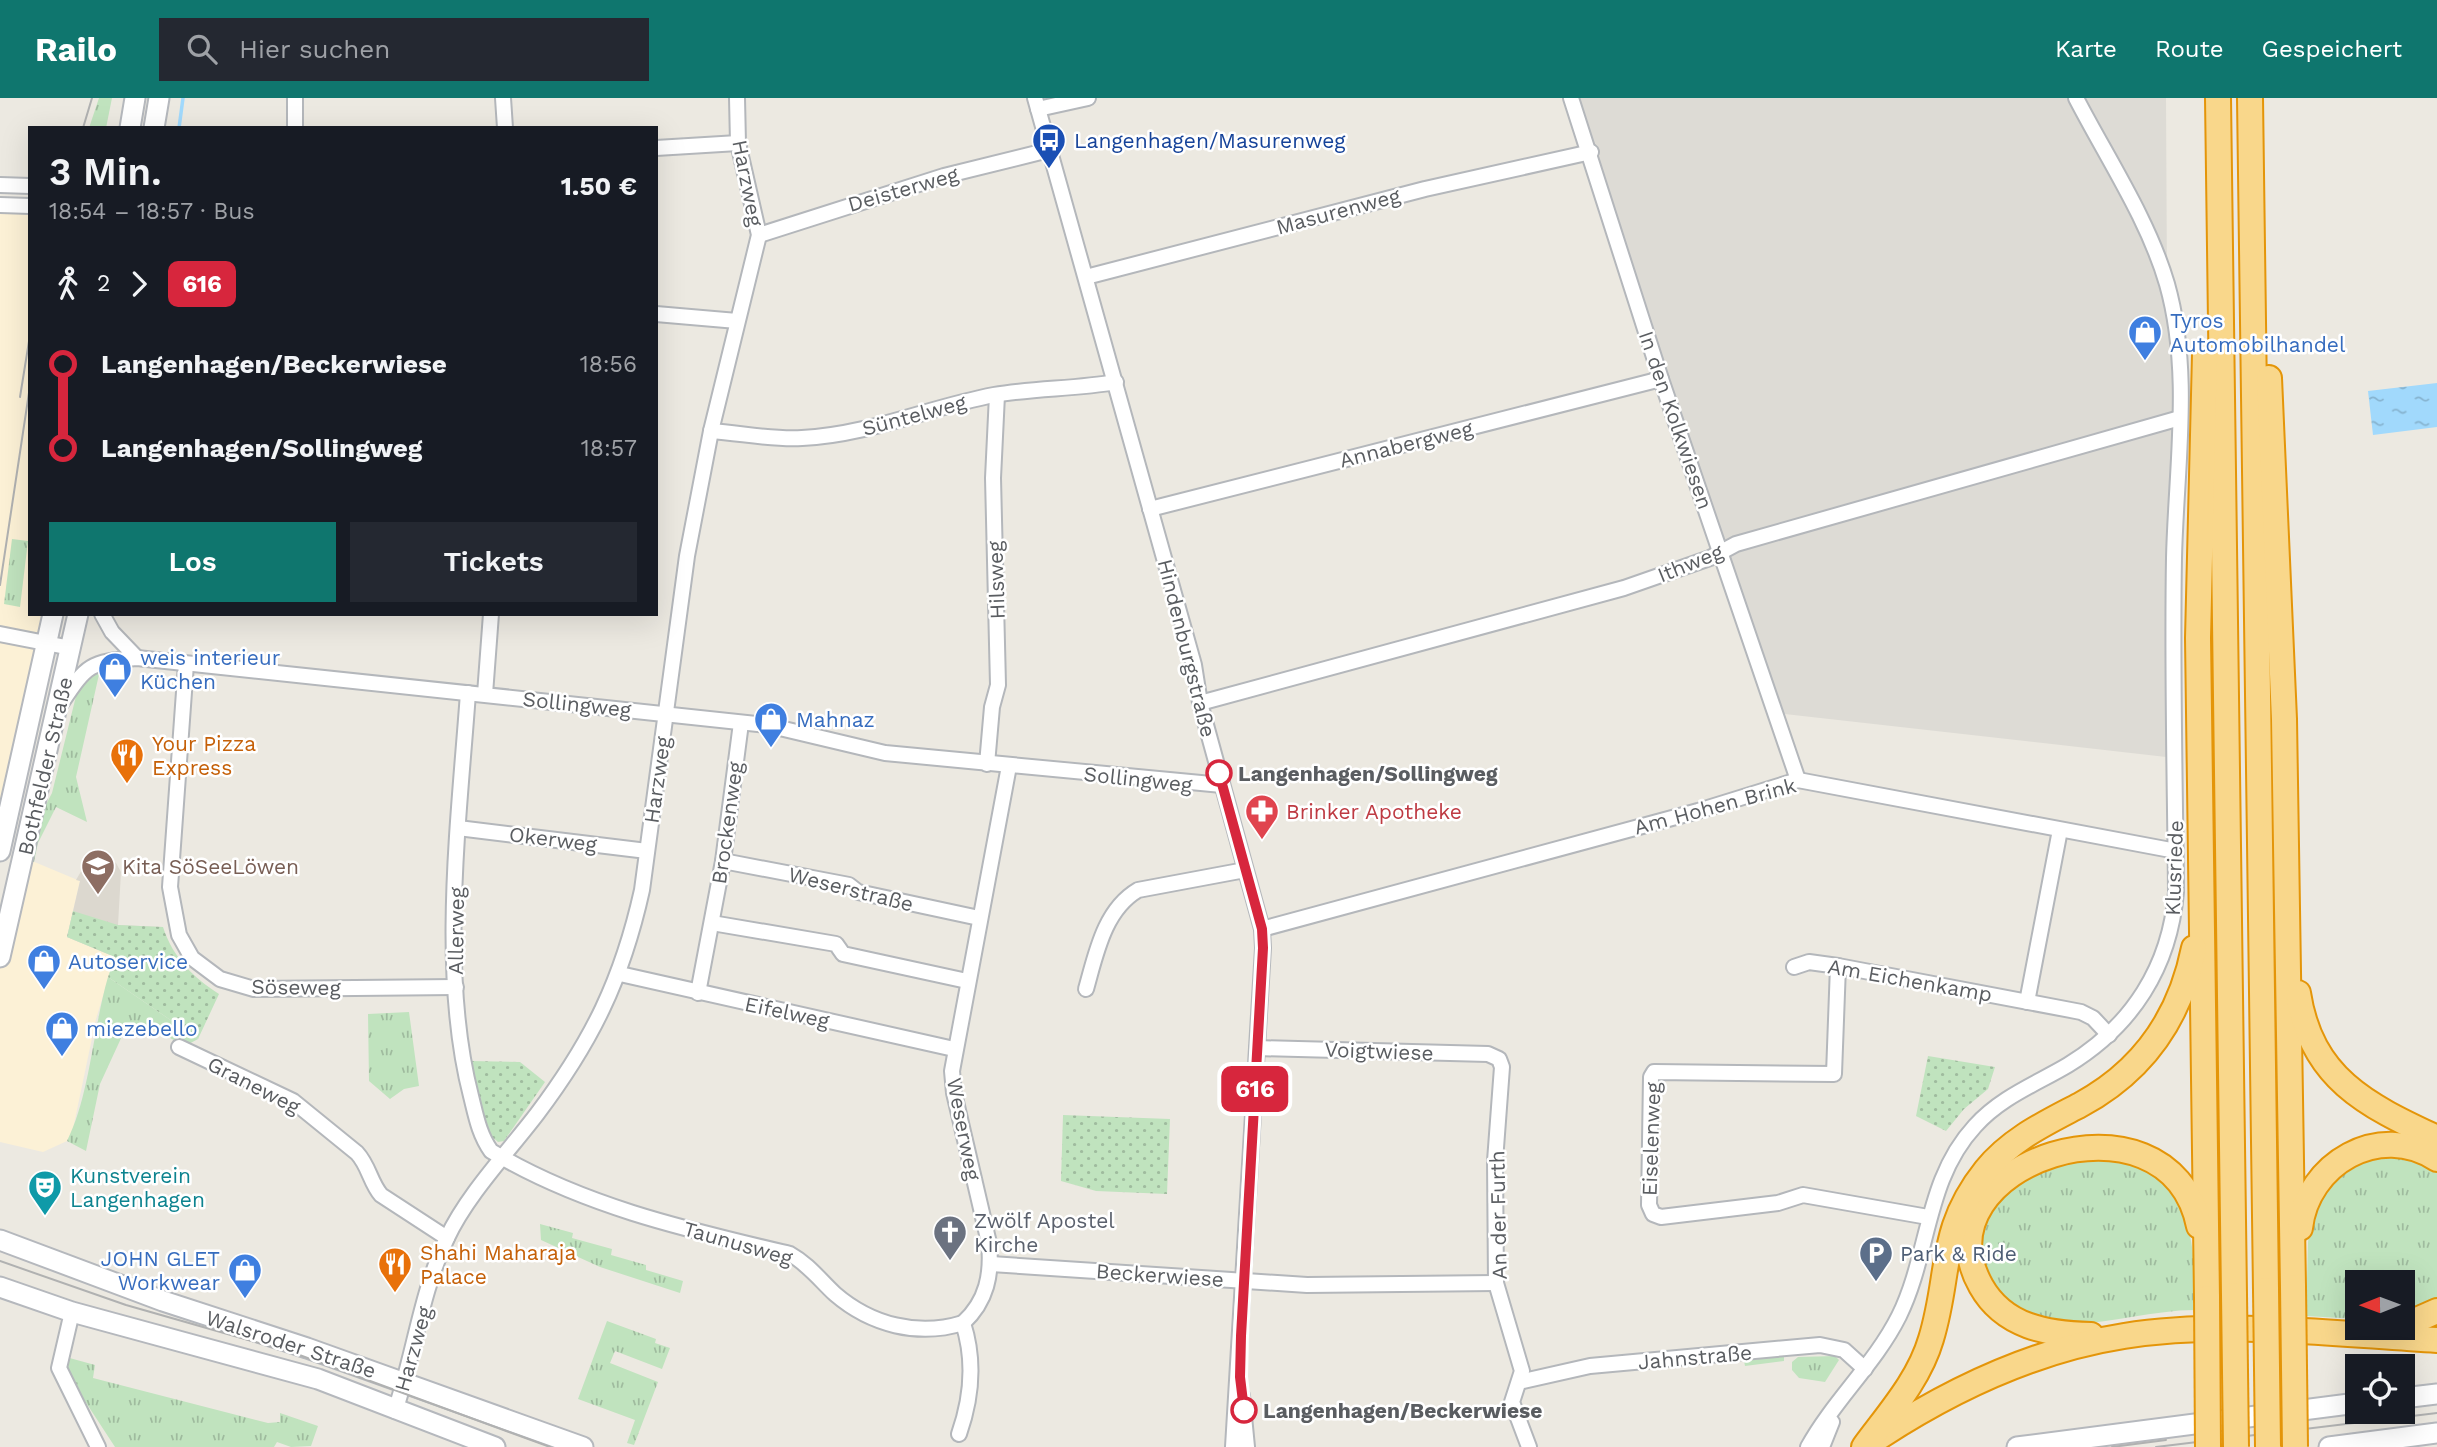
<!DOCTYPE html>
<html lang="de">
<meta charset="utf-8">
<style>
:root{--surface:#171b24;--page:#242831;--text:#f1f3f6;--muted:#9ea1a6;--accent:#0f766e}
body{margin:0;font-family:"Work Sans",sans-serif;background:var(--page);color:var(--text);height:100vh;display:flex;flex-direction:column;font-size:26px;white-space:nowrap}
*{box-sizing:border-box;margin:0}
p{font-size:23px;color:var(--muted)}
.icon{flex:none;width:38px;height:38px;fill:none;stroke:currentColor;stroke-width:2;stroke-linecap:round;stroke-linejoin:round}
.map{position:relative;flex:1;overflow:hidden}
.panel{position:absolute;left:28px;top:28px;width:630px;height:490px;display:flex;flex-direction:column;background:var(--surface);border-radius:0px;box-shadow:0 7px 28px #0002}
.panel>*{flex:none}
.badge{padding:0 14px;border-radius:10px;font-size:24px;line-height:46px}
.needle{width:46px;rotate:269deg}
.controls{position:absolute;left:2345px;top:1172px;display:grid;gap:14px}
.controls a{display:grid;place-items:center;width:70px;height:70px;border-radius:0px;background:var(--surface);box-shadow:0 7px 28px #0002;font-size:35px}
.map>.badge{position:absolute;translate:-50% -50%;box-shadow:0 0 0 4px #fff}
.legs{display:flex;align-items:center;gap:10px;height:77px;padding:0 21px;font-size:23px}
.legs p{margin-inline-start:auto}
.head{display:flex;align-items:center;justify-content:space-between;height:119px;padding:0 21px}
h1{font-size:38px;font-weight:600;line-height:52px}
.action{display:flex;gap:14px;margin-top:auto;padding:14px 21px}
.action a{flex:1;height:80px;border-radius:0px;background:var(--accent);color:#fff;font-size:28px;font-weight:600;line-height:80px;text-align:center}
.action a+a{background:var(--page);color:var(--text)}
ul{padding:0 21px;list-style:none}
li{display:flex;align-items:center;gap:24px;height:84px;font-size:26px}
li i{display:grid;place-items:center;width:10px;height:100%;margin:0 9px;background:currentColor}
li i::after{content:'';width:18px;height:18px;margin:-9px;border:5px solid;border-radius:50%;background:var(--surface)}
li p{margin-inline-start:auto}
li:first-child i{background:linear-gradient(#0000 50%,currentColor 0)}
li:last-child i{background:linear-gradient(currentColor 50%,#0000 0)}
header{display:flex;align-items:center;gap:42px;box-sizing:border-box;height:98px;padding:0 35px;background:var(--accent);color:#fff}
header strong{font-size:33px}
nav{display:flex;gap:38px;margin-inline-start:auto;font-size:24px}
.search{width:490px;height:63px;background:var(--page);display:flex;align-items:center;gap:18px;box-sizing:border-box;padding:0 24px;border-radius:0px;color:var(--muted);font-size:26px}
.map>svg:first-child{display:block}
</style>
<header>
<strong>Railo</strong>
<div class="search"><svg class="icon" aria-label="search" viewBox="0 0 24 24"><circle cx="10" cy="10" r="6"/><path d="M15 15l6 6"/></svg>Hier suchen</div>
<nav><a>Karte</a><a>Route</a><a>Gespeichert</a></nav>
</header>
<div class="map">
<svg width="2437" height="1349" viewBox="0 0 2437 1349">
<defs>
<pattern id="grass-tufts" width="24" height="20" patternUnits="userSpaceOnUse" patternTransform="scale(1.75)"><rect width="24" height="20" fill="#c0e3be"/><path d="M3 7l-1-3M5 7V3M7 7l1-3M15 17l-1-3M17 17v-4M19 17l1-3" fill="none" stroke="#9fbb9e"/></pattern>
<pattern id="park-dots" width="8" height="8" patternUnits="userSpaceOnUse" patternTransform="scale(1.75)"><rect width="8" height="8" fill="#c0e3be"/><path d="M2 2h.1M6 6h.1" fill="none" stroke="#9fbb9e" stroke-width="1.8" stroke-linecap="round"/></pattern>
<pattern id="water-ripples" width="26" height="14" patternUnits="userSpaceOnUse" patternTransform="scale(1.75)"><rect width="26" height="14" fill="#a1d9fc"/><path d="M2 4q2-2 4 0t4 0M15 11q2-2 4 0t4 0" fill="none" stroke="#86b3cf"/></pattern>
</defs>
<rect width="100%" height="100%" fill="#ece9e1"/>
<!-- commercial -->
<g fill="#fcf1d6">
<path d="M0,107L30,108V516H53L0,753Z"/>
<path d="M25,760L80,783L67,839L115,859L96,921L73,1031L67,1043L43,1054L0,1044V863Z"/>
</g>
<!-- industrial -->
<path fill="#dddbd5" d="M1571,0H2166L2167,187L2174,216L2175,660L1776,615Z"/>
<!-- education -->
<path fill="#dcd8cf" d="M96,756L116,765L121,774L118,827L163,829L115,859L67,839L80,783L76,782L87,763L91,765Z"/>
<!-- grass -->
<g fill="url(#grass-tufts)">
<path d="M99,0H112L106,30H89Z"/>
<path d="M12,441L28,443L20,509L4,506Z"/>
<path d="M100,572L76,679L87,724L56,709L38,745L34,764L29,762L41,716L52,695L78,590L87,577Z"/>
<path d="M108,879L198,941L185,948C166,939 141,917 123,936L100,986L86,1053L67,1043C90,997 93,930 108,879Z"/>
<path d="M409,914L419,988L404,991L390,1001L369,983L368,916Z"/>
<path d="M2392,1053L2437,1071V1203L2403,1218V1185H2357V1221L2306,1218L2308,1144L2313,1114L2340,1074Z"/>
<path d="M2070,1058C2095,1061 2121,1061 2144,1072C2195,1094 2196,1166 2195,1212C2149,1212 2102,1229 2057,1225C2015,1221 1980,1188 1979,1145C1979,1138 1994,1103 1999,1096C2005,1087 2057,1065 2070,1058Z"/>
<path d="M540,1126L573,1135L572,1140L612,1151L611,1157L646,1167V1172L683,1183L680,1195L600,1169L541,1142Z"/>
<path d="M607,1223L656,1241L655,1245L670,1250L662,1271L615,1253L610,1265L658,1284L634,1347L627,1345L635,1322L578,1301Z"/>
<path d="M1784,1258V1263L1745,1268L1744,1263Z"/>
<path d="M1835,1258L1839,1262L1825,1284L1799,1280L1792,1272V1264L1798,1259Z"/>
<path d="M66,1259L95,1267L93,1280L268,1325L280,1324V1315L318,1328L311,1348L291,1349L277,1344L274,1349H115L66,1274Z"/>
</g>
<!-- park -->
<g fill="url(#park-dots)">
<path d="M73,813L118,827L163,829C173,860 193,879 219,896L198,941L108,879L115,859L67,839Z"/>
<path d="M1928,958L1995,969L1988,991L1964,1011L1946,1033L1916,1018Z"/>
<path d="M469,963L520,964L545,984L504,1043L498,1044L490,1037Z"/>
<path d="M1063,1017L1170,1021L1167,1096L1096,1093L1061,1083Z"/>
</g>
<!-- water -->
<path fill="url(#water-ripples)" d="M2437,285V329L2373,337L2368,293Z"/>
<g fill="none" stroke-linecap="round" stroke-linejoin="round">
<!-- stream -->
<path stroke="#a1d9fc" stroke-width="3.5" d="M179,30L183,0"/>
<!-- street casing -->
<g stroke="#b4b7bb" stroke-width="18">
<g id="street">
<path d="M503,0L505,30"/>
<path d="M1035,0L1194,567L1200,605L1262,831L1263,850L1233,1349"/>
<path d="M1571,0L1661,281L1798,682"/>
<path d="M1038,11L1088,0"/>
<path d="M295,30V0"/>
<path d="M656,50L738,45"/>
<path d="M0,87L30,88"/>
<path d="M0,107L30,108"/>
<path d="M759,137L944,78L1049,52"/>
<path d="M1086,179L1425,91L1591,54"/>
<path d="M656,216L737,223"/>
<path d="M711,333C741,335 772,342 802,340C868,337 930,309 994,297C1035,290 1076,291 1116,284"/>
<path d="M1150,411L1661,281"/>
<path d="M102,516L112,534L137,560"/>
<path d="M0,536L71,550"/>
<path d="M186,566L170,789L179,837L192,860L220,881L254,891L456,889"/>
<path d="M468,595C459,721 439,875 471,998C476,1018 479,1036 491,1053C582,1108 688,1132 790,1156C808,1166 820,1182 835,1196C871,1227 918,1239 963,1225"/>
<path d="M485,596L491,516"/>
<path d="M1200,605L1624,490L1710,460L1736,446L2180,320"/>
<path d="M60,607C87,567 88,564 137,560L767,627L885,655L1222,687"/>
<path d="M987,666L992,609L998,587L993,380L997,297"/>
<path d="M458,730L647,753"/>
<path d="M723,763L849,787L858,794L979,820"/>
<path d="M712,825L836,846L843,856L967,883"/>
<path d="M1262,831L1698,713L1798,682L2176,753"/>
<path d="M1838,868L1834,976L1654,974L1651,979L1649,1107L1653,1116L1661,1119L1778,1105L1803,1097L1928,1119"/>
<path d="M1794,869L1809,864L1838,868L2081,914L2093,920L2109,937"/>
<path d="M620,876L954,951"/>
<path d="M1086,891C1096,856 1104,812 1138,792L1245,772"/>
<path d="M698,895L723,763L741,625"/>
<path d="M2027,904L2060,732"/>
<path d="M179,949L293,1003L357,1055C369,1068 370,1084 381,1097L447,1140"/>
<path d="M1257,950L1488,956L1499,961L1502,969L1495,1063L1496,1185L1522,1273L1512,1304L1529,1349"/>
<path d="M991,1166L1307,1187L1496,1185"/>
<path d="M72,1214L59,1270L98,1349"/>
<path d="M1519,1284L1590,1268L1820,1247L1844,1252L1865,1271"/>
<path d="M1242,1298L1247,1349"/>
<path d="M395,1313C414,1257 421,1194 447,1140C467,1097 508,1054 537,1016C592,943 622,882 642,792L687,458L711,333L759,137L738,45L737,0"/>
<path d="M959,1336C972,1299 975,1262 963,1225C987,1203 992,1176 989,1145L954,995L952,973L1009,668"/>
<path d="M1808,1349C1834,1302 1875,1266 1899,1218C1930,1155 1925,1082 1975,1028C2001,999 2036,986 2068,967C2132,928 2170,869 2176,794C2175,683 2172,571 2174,460C2176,370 2192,274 2167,186C2148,121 2107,60 2076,0"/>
<path d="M1822,1349L1832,1324"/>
</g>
</g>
<!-- secondary casing -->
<g stroke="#b5b8bd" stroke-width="23">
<g id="secondary">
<path d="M130,30L135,0"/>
<path d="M154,30L159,0"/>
<path d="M0,753L53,516"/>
<path d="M0,859L78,516"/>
<path d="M0,1142L163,1203L307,1250L583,1349"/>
<path d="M0,1189L72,1214L318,1281L495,1349"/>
<path d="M2403,1300L2437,1296"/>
<path d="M2017,1349L2357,1305"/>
<path d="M2329,1349L2437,1335"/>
</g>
</g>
<!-- highway casing -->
<g stroke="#e49509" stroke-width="28">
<g id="highway">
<path d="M2218,0L2234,1197"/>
<path d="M2250,0L2266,1192"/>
<path d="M2205,256L2198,540L2207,1200"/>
<path d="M2269,280L2284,621L2293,1189"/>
<path d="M2298,895C2311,980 2366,1007 2437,1040"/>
<path d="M2300,1130C2307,1066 2379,1023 2437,1061"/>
<path d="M2403,1228L2437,1213"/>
<path d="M2091,1237C2047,1236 2004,1229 1981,1188C1912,1066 2169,980 2199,1128"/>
<path d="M1879,1339C1954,1290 2035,1252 2124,1238C2226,1222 2334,1236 2437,1242"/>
<path d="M1864,1349C1889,1315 1919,1282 1931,1241C1951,1176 1938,1132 1986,1072C2011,1041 2046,1025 2080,1007C2143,973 2180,920 2194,850"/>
</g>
</g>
<!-- street -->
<use href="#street" stroke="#fff" stroke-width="14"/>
<!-- secondary -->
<use href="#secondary" stroke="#fff" stroke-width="19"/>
<!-- highway -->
<use href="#highway" stroke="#f9d78b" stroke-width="24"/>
<!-- tram -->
<g stroke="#b0b1b1" stroke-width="2">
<path d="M83,30L92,0"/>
<path d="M20,299L30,237"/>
<path d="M0,487L30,288"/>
<path d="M0,1163L126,1207L294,1255L550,1349"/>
<path d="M2112,1349L2166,1342"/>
<path d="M2156,1349L2437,1315"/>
</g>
<!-- highway-bridge casing -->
<g stroke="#e49509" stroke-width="28" stroke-linecap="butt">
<g id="highway-bridge">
<path d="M2293,1189L2295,1349"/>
<path d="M2266,1192L2268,1349"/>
<path d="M2234,1197L2236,1349"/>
<path d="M2207,1200L2208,1349"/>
</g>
</g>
<!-- highway-bridge -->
<use href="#highway-bridge" stroke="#f9d78b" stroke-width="24"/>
</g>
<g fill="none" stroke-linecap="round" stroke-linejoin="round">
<!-- line-1 casing -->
<g stroke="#fff" stroke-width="16">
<path id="line-1" d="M1219,675L1262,831L1263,850L1241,1238L1240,1279L1244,1312"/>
</g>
<!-- line-1 -->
<use href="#line-1" stroke="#d7263d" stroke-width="10"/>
</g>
<!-- icons -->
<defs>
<g id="bus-pin" transform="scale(1.75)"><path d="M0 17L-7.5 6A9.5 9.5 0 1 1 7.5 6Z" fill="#1a4fb4" stroke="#fff"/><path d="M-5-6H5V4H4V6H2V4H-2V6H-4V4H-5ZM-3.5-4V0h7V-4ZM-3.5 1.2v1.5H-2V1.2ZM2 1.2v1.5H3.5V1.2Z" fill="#fff"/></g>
<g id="shop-pin" transform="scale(1.75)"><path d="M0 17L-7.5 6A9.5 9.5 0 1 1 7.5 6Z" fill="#3f7fe0" stroke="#fff"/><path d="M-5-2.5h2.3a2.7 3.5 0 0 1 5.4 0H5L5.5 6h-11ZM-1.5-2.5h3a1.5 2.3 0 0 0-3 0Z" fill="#fff"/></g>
<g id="restaurant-pin" transform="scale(1.75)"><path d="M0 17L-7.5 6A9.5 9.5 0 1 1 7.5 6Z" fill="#e8710a" stroke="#fff"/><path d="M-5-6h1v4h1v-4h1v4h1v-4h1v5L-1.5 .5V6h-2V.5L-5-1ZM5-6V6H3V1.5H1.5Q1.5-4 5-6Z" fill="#fff"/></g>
<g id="pharmacy-pin" transform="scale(1.75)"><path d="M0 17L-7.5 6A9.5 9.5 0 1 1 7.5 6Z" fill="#e0444e" stroke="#fff"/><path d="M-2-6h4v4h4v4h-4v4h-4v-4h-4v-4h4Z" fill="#fff"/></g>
<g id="school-pin" transform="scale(1.75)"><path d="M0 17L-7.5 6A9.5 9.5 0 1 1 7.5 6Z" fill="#8d6e63" stroke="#fff"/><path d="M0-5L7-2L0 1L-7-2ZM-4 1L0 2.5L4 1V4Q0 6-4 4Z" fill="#fff"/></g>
<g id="theatre-pin" transform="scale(1.75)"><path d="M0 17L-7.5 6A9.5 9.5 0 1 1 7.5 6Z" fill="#0f9aa8" stroke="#fff"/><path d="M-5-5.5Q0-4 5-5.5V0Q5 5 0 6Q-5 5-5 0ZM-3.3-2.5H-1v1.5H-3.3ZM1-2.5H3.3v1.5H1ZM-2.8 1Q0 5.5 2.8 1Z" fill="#fff"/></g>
<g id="church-pin" transform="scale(1.75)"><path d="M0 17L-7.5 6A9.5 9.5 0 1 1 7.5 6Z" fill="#6b7280" stroke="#fff"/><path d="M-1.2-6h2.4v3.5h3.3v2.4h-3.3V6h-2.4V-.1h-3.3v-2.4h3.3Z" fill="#fff"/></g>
<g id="parking-pin" transform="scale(1.75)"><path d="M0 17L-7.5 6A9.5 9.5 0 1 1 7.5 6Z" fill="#5c6f8a" stroke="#fff"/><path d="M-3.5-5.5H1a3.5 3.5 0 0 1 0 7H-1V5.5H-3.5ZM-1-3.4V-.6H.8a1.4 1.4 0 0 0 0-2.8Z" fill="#fff"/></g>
</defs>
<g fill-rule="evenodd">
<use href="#bus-pin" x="1049" y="42"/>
<use href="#shop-pin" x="2145" y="234"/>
<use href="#shop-pin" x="115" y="571"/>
<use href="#shop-pin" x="771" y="621"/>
<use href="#restaurant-pin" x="127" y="657"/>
<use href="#pharmacy-pin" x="1262" y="713"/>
<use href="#school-pin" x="98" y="768"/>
<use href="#shop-pin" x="44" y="863"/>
<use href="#shop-pin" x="62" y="930"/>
<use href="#theatre-pin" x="45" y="1089"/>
<use href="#church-pin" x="950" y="1134"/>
<use href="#parking-pin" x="1876" y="1155"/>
<use href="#restaurant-pin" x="395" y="1166"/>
<use href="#shop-pin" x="245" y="1172"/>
</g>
<!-- markers -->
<g fill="#fff" stroke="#d7263d" stroke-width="3.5">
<circle cx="1219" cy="675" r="12"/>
<circle cx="1244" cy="1312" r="12"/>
</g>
<g text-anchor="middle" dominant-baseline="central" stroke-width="5" stroke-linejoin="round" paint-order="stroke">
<!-- transit labels -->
<g font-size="21" fill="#164399" stroke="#fff" text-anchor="start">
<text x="1074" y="42">Langenhagen/Masurenweg</text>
</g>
<!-- street labels -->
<g font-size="21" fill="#5a5d61" stroke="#fff">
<text transform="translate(748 85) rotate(79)">Harzweg</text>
<text transform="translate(903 91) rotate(-16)">Deisterweg</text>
<text transform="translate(1338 113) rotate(-15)">Masurenweg</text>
<text transform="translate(914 317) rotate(-15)">Süntelweg</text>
<text transform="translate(1676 322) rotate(71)">In den Kolkwiesen</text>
<text transform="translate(1406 346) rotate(-14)">Annabergweg</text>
<text transform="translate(1690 465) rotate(-22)">Ithweg</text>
<text transform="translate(996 482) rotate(-92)">Hilsweg</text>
<text transform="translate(1187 550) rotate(76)">Hindenburgstraße</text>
<text transform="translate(577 606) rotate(6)">Sollingweg</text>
<text transform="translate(45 668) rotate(-77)">Bothfelder Straße</text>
<text transform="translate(1138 681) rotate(6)">Sollingweg</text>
<text transform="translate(657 682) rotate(-82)">Harzweg</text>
<text transform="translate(1715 708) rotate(-15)">Am Hohen Brink</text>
<text transform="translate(727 725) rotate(-82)">Brockenweg</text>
<text transform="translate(553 741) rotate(7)">Okerweg</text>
<text transform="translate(2174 770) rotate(-88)">Klusriede</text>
<text transform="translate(851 791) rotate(14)">Weserstraße</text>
<text transform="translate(456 833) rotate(-89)">Allerweg</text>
<text transform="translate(1910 882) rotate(10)">Am Eichenkamp</text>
<text transform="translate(296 889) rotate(1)">Söseweg</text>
<text transform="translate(787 914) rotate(12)">Eifelweg</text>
<text transform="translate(1379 953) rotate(2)">Voigtwiese</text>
<text transform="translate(254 987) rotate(27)">Graneweg</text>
<text transform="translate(964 1031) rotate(79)">Weserweg</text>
<text transform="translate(1651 1041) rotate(-88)">Eiselenweg</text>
<text transform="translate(1498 1117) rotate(-91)">An der Furth</text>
<text transform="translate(738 1145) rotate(16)">Taunusweg</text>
<text transform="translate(1160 1177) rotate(4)">Beckerwiese</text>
<text transform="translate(291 1246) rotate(18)">Walsroder Straße</text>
<text transform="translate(413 1251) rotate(-74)">Harzweg</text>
<text transform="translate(1695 1259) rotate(-5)">Jahnstraße</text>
</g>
<!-- shop labels -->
<g font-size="21" fill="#366cbe" stroke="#fff" text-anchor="start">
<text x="2170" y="222">Tyros<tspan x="2170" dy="24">Automobilhandel</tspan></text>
<text x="140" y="559">weis interieur<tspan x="140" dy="24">Küchen</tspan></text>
<text x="796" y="621">Mahnaz</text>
<text x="68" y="863">Autoservice</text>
<text x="86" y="930">miezebello</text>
<text x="220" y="1160" text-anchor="end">JOHN GLET<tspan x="220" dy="24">Workwear</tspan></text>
</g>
<!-- food labels -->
<g font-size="21" fill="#c56008" stroke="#fff" text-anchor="start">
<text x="152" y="645">Your Pizza<tspan x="152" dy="24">Express</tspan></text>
<text x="420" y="1154">Shahi Maharaja<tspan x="420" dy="24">Palace</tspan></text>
</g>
<!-- stop labels -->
<g font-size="21" font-weight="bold" fill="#5a5d61" stroke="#fff" text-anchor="start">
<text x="1238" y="675">Langenhagen/Sollingweg</text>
<text x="1263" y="1312">Langenhagen/Beckerwiese</text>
</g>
<!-- health labels -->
<g font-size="21" fill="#be3a42" stroke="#fff" text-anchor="start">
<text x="1286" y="713">Brinker Apotheke</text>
</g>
<!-- education labels -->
<g font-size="21" fill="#785e54" stroke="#fff" text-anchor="start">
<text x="122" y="768">Kita SöSeeLöwen</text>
</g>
<!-- culture labels -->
<g font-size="21" fill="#0d838f" stroke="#fff" text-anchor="start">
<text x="70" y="1077">Kunstverein<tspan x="70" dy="24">Langenhagen</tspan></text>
</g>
<!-- worship labels -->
<g font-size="21" fill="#5b616d" stroke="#fff" text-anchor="start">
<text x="974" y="1122">Zwölf Apostel<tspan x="974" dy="24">Kirche</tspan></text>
</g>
<!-- service labels -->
<g font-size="21" fill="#4e5e75" stroke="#fff" text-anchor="start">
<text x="1900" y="1155">Park &amp; Ride</text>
</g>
</g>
</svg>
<div class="controls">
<a><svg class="needle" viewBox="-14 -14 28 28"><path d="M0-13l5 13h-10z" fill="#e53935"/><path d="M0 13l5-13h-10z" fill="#9ea1a6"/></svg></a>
<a><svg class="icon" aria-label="locate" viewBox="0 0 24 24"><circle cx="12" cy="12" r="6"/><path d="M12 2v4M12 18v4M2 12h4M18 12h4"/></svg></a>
</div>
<b class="badge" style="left:1255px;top:991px;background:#d7263d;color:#fff">616</b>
<section class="panel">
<div class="head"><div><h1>3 Min.</h1><p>18:54 – 18:57 · Bus</p></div><b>1.50 €</b></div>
<div class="legs"><svg class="icon" aria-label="walk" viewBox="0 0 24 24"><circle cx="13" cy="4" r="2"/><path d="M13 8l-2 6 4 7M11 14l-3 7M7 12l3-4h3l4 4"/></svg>2<svg class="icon" aria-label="forward" viewBox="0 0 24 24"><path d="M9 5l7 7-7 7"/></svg><b class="badge" style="background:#d7263d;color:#fff">616</b></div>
<ul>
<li><i style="color:#d7263d"></i><b>Langenhagen/Beckerwiese</b><p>18:56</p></li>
<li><i style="color:#d7263d"></i><b>Langenhagen/Sollingweg</b><p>18:57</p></li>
</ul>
<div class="action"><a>Los</a><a>Tickets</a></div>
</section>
</div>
